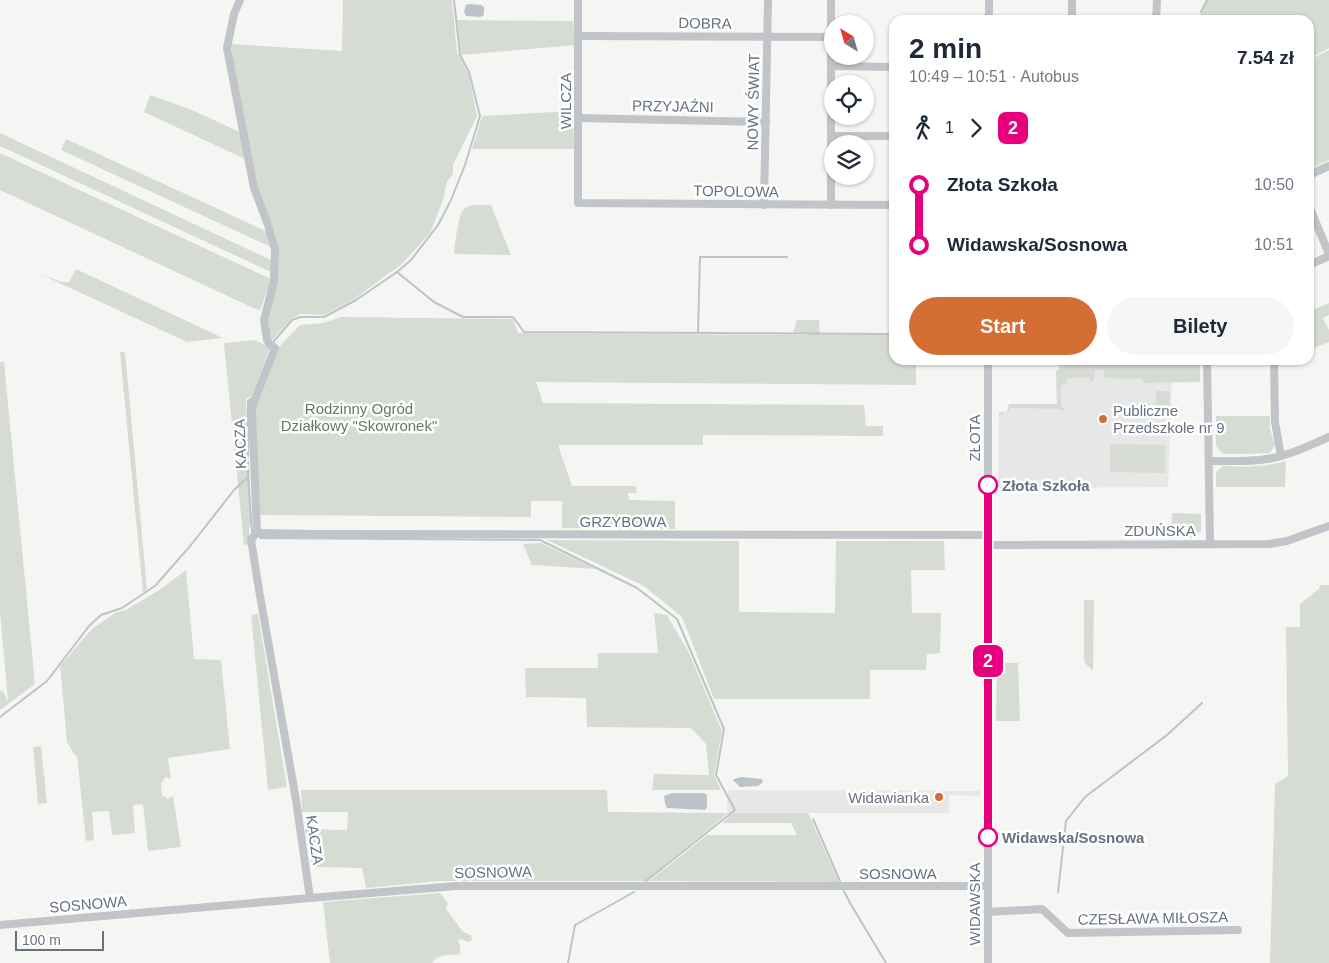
<!DOCTYPE html>
<html lang="pl">
<meta charset="utf-8">
<style>
:root{--surface:#fff;--page:#f6f6f7;--text:#1f2937;--muted:#747a83;--accent:#d46e35}
body{margin:0;font-family:Arial,sans-serif;background:var(--page);color:var(--text);height:100vh;display:flex;flex-direction:column;font-size:19px;white-space:nowrap}
*{box-sizing:border-box;margin:0}
p{font-size:16px;color:var(--muted)}
.icon{flex:none;width:28px;height:28px;fill:none;stroke:currentColor;stroke-width:2;stroke-linecap:round;stroke-linejoin:round}
.map{position:relative;flex:1;overflow:hidden}
.details{position:absolute;left:889px;top:15px;width:425px;height:350px;display:flex;flex-direction:column;background:var(--surface);border-radius:15px;box-shadow:0 1px 4px #0004}
.details>*{flex:none}
.badge{padding:0 10px;border-radius:8px;font-size:18px;line-height:32px}
.needle{width:32px;rotate:323deg}
.fabs{position:absolute;left:824px;top:15px;display:grid;gap:10px}
.fabs a{display:grid;place-items:center;width:50px;height:50px;border-radius:50%;background:var(--surface);box-shadow:0 1px 4px #0004;font-size:25px}
.scale{position:absolute;left:15px;bottom:12px;width:89px;box-sizing:border-box;padding-left:5px;border:2px solid #677281;border-top:0;font-size:14px;line-height:18px;white-space:nowrap;color:#677281;-webkit-text-stroke:4px #fff;paint-order:stroke}
.map>.badge{position:absolute;translate:-50% -50%;box-shadow:0 0 0 2px #fff}
.legs{display:flex;align-items:center;gap:8px;height:55px;padding:0 20px;font-size:16px}
.legs p{margin-inline-start:auto}
.headline{display:flex;align-items:center;justify-content:space-between;height:85px;padding:0 20px}
h1{font-size:28px;font-weight:600;line-height:38px}
.action{display:flex;gap:10px;margin-top:auto;padding:10px 20px}
.action a{flex:1;height:58px;border-radius:30px;background:var(--accent);color:#fff;font-size:20px;font-weight:600;line-height:58px;text-align:center}
.action a+a{background:var(--page);color:var(--text)}
ul{padding:0 20px;list-style:none}
li{display:flex;align-items:center;gap:18px;height:60px;font-size:19px}
li i{display:grid;place-items:center;width:8px;height:100%;margin:0 6px;background:currentColor}
li i::after{content:'';width:12px;height:12px;margin:-6px;border:4px solid;border-radius:50%;background:var(--surface)}
li p{margin-inline-start:auto}
li:first-child i{background:linear-gradient(#0000 50%,currentColor 0)}
li:last-child i{background:linear-gradient(currentColor 50%,#0000 0)}
.map>svg:first-child{display:block}
</style>
<div class="map">
<svg width="1329" height="963" viewBox="0 0 1329 963">
<rect width="100%" height="100%" fill="#f5f6f3"/>
<!-- built -->
<g fill="#e6e7e6">
<path d="M1056,370H1172L1168,487L998,488L999,412L1006,413L1009,404H1057Z"/>
<path d="M728,790L980,791V796L949,795V813H727Z"/>
</g>
<!-- green -->
<g fill="#d6dcd4">
<path d="M343,0H452L457,52L469,76L477,116L453,165V174L447,182L443,200L430,233L402,264L354,299L324,315L301,314L292,318L272,340L268,336L267,320L278,254L275,233L259,195L238,95L231,44L342,51Z"/>
<path d="M1207,0H1329V48L1309,59V20H1198Z"/>
<path d="M457,20L573,21L575,45L461,55Z"/>
<path d="M1329,50V160L1309,169V60Z"/>
<path d="M150,95L192,110L242,133L245,159L144,112Z"/>
<path d="M573,111L574,149H472L482,116Z"/>
<path d="M0,133L273,261V273L0,146Z"/>
<path d="M66,139L270,233L273,248L61,150Z"/>
<path d="M0,153L273,280L266,293L260,311L0,190Z"/>
<path d="M473,205H491L511,255L454,254C455,245 458,213 465,208C468,206 470,206 473,205Z"/>
<path d="M76,269L223,338L187,342L40,274L62,282H69Z"/>
<path d="M1312,272L1311,311L1329,303V315L1323,318L1329,330V342L1309,350V274Z"/>
<path d="M341,317L513,319L518,333L812,335L793,332L797,320H819L820,335H894V360H916V385L536,382L543,403L864,405L866,426H883V436L703,435V445H558L572,486H636L637,493H628L629,500L675,501V529L562,528V501H531V517L257,515L256,407L278,348L300,325L323,323Z"/>
<path d="M254,340L270,347L252,396L246,399L252,524L249,528L250,544L244,545L224,343Z"/>
<path d="M120,352H125L147,589L143,593Z"/>
<path d="M1059,360H1200V382L1144,383L1142,379L1105,378L1103,370H1095L1094,380L1090,383V378H1068L1067,382L1065,385H1061V407L1065,408L1063,411L1060,409L1011,408L1008,412L999,416V412L1007,413L1009,404H1057L1056,370H1059Z"/>
<path d="M0,362H4L35,684L0,710V691H3L8,702L0,612Z"/>
<path d="M1156,391H1170L1169,413L1155,412Z"/>
<path d="M1216,416H1270V429L1275,445L1270,453L1246,454H1223L1216,446Z"/>
<path d="M1110,444L1165,445V473L1110,472Z"/>
<path d="M1286,461L1285,487H1216V472L1223,466C1244,467 1265,467 1286,461Z"/>
<path d="M1172,513L1201,514V531L1192,537L1171,538Z"/>
<path d="M547,540L739,541V612L835,613L836,541H944L945,570H911L912,613H941L940,653L927,654L926,670H870V699H714L682,617L644,586Z"/>
<path d="M541,543L596,569L532,565L523,544Z"/>
<path d="M186,570L194,659L221,660L230,749L168,758L171,779L166,777L161,783L162,795L168,799L173,796L181,847L148,851L143,804L133,805L135,833L112,835L109,811L92,812L94,840L86,841L77,756L74,754L67,742L60,666L92,629L115,613L126,610L161,589Z"/>
<path d="M1320,585H1329V963H1270L1275,784L1288,776L1286,627H1300V604L1319,589Z"/>
<path d="M1084,600H1094L1093,671L1084,662Z"/>
<path d="M654,613L667,615L689,653L722,731L714,775L721,790H652L654,774L709,775L706,744L691,728L587,727L586,698L526,697L525,668H598V653H658Z"/>
<path d="M258,614L287,787L268,790L251,615Z"/>
<path d="M997,663H1018L1020,721H996Z"/>
<path d="M41,746L47,803L38,804L33,747Z"/>
<path d="M301,790H607L608,812L728,813L645,881H439L366,888L362,868L312,867L305,829L347,830L348,812H302Z"/>
<path d="M733,813H808L839,882L649,881L707,835H797L791,823H722Z"/>
<path d="M440,893L448,903L446,909L463,932L471,935L472,940L468,942L461,939L458,941L460,945V954C450,955 437,954 432,963H330L323,902Z"/>
</g>
<!-- water -->
<g fill="#bcc3c9">
<path d="M470,4L481,5L484,7V15L480,17L466,16L464,12L466,5Z"/>
<path d="M741,777L762,779L763,782L758,786L740,787L733,780L734,779Z"/>
<path d="M672,793H704L707,795V807L705,810L667,808L665,803L664,796Z"/>
</g>
<g fill="none" stroke-linecap="round" stroke-linejoin="round">
<!-- stream -->
<g stroke="#bcc3c9" stroke-width="2">
<path d="M1201,12L1207,0"/>
<path d="M451,200L465,165L480,116L469,72L460,55L454,0"/>
<path d="M397,272L434,302L463,317H513L524,332L894,334"/>
<path d="M698,332L700,257H787"/>
<path d="M273,343L274,341L292,320L300,317H324L356,300L397,272L411,260L438,225L450,202"/>
<path d="M248,477L252,532"/>
<path d="M260,538L540,540L637,588L677,619L724,729L716,775L735,810L646,881"/>
<path d="M0,717L47,681L89,626L101,615L122,608L155,586L191,545L234,490L248,477V401L253,397"/>
<path d="M813,819L840,881"/>
<path d="M844,891L850,903L886,963"/>
<path d="M1058,892L1066,821L1085,797L1167,735L1202,703"/>
<path d="M568,963L575,925L634,892"/>
</g>
<!-- minor -->
<g stroke="#c1c4c8" stroke-width="8">
<path d="M240,0L234,14L227,48L254,188L268,225L275,249L274,281L264,320L267,340L270,345L275,348L253,404L252,411L257,533L251,539L259,590L296,800L310,898"/>
<path d="M578,0V203L894,205"/>
<path d="M989,0V20"/>
<path d="M1072,20V0"/>
<path d="M1156,20L1157,0"/>
<path d="M578,36L831,37"/>
<path d="M831,66L894,67"/>
<path d="M578,118L766,122"/>
<path d="M831,136H894"/>
<path d="M1309,175L1329,166"/>
<path d="M764,205L768,0"/>
<path d="M831,205V0"/>
<path d="M1309,206L1329,254"/>
<path d="M1309,265L1329,256"/>
<path d="M988,360V963"/>
<path d="M1207,360L1210,544"/>
<path d="M1274,360L1275,422L1281,456"/>
<path d="M1209,461C1228,461 1248,462 1267,459C1288,456 1309,446 1329,437"/>
<path d="M257,533L316,534L988,535"/>
<path d="M988,545L1269,544L1287,541L1329,526"/>
<path d="M988,912L1042,909L1068,933L1238,930"/>
<path d="M0,925L310,898L456,886H988"/>
</g>
</g>
<g fill="none" stroke-linecap="round" stroke-linejoin="round">
<!-- line-1 casing -->
<g stroke="#fff" stroke-width="11">
<path id="line-1" d="M988,837V485"/>
</g>
<!-- line-1 -->
<use href="#line-1" stroke="#e6007e" stroke-width="8"/>
</g>
<!-- markers -->
<g fill="#d46e35" stroke="#fff" stroke-width="2">
<circle cx="1103" cy="419" r="5"/>
<circle cx="939" cy="797" r="5"/>
</g>
<g fill="#fff" stroke="#e6007e" stroke-width="2.5">
<circle cx="988" cy="485" r="9"/>
<circle cx="988" cy="837" r="9"/>
</g>
<g text-anchor="middle" dominant-baseline="central" stroke-width="5" stroke-linejoin="round" paint-order="stroke">
<!-- street labels -->
<g font-size="15" fill="#677281" stroke="#fff">
<text transform="translate(705 23) rotate(1)">DOBRA</text>
<text transform="translate(565 101) rotate(-90)">WILCZA</text>
<text transform="translate(753 102) rotate(-89)">NOWY ŚWIAT</text>
<text transform="translate(673 106) rotate(1)">PRZYJAŹNI</text>
<text transform="translate(736 191) rotate(1)">TOPOLOWA</text>
<text transform="translate(974 438) rotate(-90)">ZŁOTA</text>
<text transform="translate(240 444) rotate(-92)">KACZA</text>
<text x="623" y="521">GRZYBOWA</text>
<text x="1160" y="530">ZDUŃSKA</text>
<text transform="translate(315 840) rotate(82)">KACZA</text>
<text transform="translate(493 872) rotate(-1)">SOSNOWA</text>
<text x="898" y="873">SOSNOWA</text>
<text transform="translate(88 904) rotate(-5)">SOSNOWA</text>
<text transform="translate(974 904) rotate(-90)">WIDAWSKA</text>
<text transform="translate(1153 918) rotate(-1)">CZESŁAWA MIŁOSZA</text>
</g>
<!-- park labels -->
<g font-size="15" fill="#677966" stroke="#fff">
<text x="359" y="408">Rodzinny Ogród<tspan x="359" dy="17">Działkowy "Skowronek"</tspan></text>
</g>
<!-- poi labels -->
<g font-size="15" fill="#677281" stroke="#fff" text-anchor="start">
<text x="1113" y="410">Publiczne<tspan x="1113" dy="17">Przedszkole nr 9</tspan></text>
<text x="929" y="797" text-anchor="end">Widawianka</text>
</g>
<!-- stop labels -->
<g font-size="15" font-weight="bold" fill="#677281" stroke="#fff" text-anchor="start">
<text x="1002" y="485">Złota Szkoła</text>
<text x="1002" y="837">Widawska/Sosnowa</text>
</g>
</g>
</svg>
<div class="fabs">
<a><svg class="needle" viewBox="-14 -14 28 28"><path d="M0-13l5 13h-10z" fill="#e53935"/><path d="M0 13l5-13h-10z" fill="#747a83"/></svg></a>
<a><svg class="icon" aria-label="locate" viewBox="0 0 24 24"><circle cx="12" cy="12" r="6"/><path d="M12 2v4M12 18v4M2 12h4M18 12h4"/></svg></a>
<a><svg class="icon" aria-label="layers" viewBox="0 0 24 24"><path d="M12 4l9 5-9 5-9-5zM3 14l9 5 9-5"/></svg></a>
</div>
<div class="scale">100 m</div>
<b class="badge" style="left:988px;top:661px;background:#e6007e;color:#fff">2</b>
<section class="details">
<div class="headline"><div><h1>2 min</h1><p>10:49 – 10:51 · Autobus</p></div><b>7.54 zł</b></div>
<div class="legs"><svg class="icon" aria-label="walk" viewBox="0 0 24 24"><circle cx="13" cy="4" r="2"/><path d="M13 8l-2 6 4 7M11 14l-3 7M7 12l3-4h3l4 4"/></svg>1<svg class="icon" aria-label="forward" viewBox="0 0 24 24"><path d="M9 5l7 7-7 7"/></svg><b class="badge" style="background:#e6007e;color:#fff">2</b></div>
<ul>
<li><i style="color:#e6007e"></i><b>Złota Szkoła</b><p>10:50</p></li>
<li><i style="color:#e6007e"></i><b>Widawska/Sosnowa</b><p>10:51</p></li>
</ul>
<div class="action"><a>Start</a><a>Bilety</a></div>
</section>
</div>
